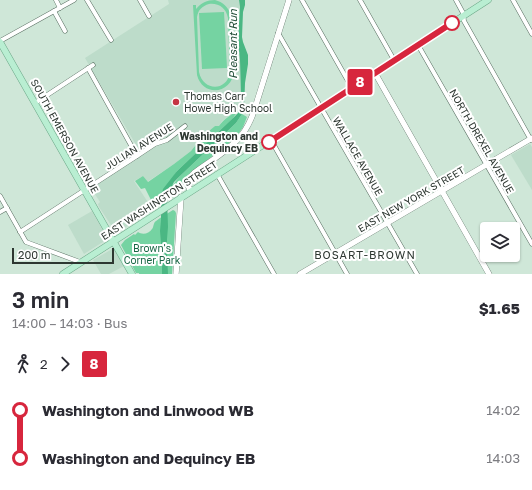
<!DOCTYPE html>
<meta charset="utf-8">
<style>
:root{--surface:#fff;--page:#f2f2f3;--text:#2b2b33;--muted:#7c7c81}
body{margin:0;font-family:"Golos Text",sans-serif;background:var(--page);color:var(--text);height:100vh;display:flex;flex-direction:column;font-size:15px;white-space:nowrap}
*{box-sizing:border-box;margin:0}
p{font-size:13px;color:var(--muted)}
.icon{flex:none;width:22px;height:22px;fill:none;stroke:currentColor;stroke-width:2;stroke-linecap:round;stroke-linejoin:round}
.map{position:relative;height:274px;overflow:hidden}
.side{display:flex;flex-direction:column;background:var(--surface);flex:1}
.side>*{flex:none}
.badge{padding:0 8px;border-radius:3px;font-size:14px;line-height:26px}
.controls{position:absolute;left:480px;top:222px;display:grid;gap:8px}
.controls a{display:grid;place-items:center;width:40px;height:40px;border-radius:4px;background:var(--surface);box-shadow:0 1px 3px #0004;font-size:20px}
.scale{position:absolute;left:12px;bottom:10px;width:102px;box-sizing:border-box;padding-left:4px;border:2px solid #2d3731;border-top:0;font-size:11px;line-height:14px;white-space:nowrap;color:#2d3731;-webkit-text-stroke:3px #fff;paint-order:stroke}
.map>.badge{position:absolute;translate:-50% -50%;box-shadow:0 0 0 2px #fff}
.legs{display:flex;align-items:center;gap:6px;height:44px;padding:0 12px;font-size:13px}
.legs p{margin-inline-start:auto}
.summary{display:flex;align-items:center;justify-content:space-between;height:68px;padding:0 12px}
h1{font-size:22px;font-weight:600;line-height:30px}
ul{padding:0 12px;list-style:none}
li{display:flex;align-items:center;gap:14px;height:48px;font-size:15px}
li i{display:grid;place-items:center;width:6px;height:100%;margin:0 5px;background:currentColor}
li i::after{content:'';width:10px;height:10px;margin:-5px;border:3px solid;border-radius:50%;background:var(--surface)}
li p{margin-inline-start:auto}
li:first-child i{background:linear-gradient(#0000 50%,currentColor 0)}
li:last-child i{background:linear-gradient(currentColor 50%,#0000 0)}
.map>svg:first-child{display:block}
</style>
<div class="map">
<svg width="532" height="274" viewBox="0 0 532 274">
<rect width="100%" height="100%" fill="#cfe7d8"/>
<!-- built -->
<g fill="#bddcca">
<path d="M168,0H239L240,7L238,41L240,60L241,98L240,107L238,111L231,115L222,121L219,126H215L203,136L191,151L174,164L147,182L143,176L134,181L153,210L121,230L115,229L113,228L99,207L98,204L100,202L91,188L142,155L85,58L169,4Z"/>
<path d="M530,144L532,147V190L511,155Z"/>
<path d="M92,211L107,238L106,240L84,254L68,225Z"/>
<path d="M114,248L124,266L109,274H101L93,260Z"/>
</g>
<!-- green -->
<g fill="#75d3a2" fill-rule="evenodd">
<path d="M215,0C223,2 228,7 231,15L234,70C233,94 203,98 197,75L193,5H196V9C201,3 207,0 215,0ZM209,4C219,3 226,8 228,18L230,73C226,92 203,91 199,72L197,17C198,10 202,6 209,4Z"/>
<path d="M224,12L227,68L202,69L199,13Z"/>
<path d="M238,111L233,118L177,171L161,197V204L155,208L145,188L141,189L135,181L143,176L148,182L174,164L191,151L203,136L215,126H219C224,119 230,115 238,111Z"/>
<path d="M242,114L247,117L243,127L237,136L228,144L188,175L178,189L167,200C167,191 174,183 180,176L236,123Z"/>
<path d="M173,210L175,211L176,213L172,274H139V273H136L121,245L125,240L134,234L135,235L138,232C142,235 149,234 152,229C154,227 153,223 156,221C161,217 168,213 173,210Z"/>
</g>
<!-- water -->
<path fill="#4ab783" d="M239,0H245V5L243,12L242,37L243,42L248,55V64L245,83L244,111L236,123L180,176L174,182L167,196L168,227L167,239V253L168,274H162V254L160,231L161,220V197L163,189L177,171L233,118L238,113L240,107L241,98L240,60L238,41L240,7Z"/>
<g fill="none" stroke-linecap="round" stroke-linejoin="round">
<!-- street casing -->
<g stroke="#586e61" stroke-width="5">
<g id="street">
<path d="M56,0L60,8"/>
<path d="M87,0L111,40"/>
<path d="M140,0L149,16"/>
<path d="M302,0L352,88"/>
<path d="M360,0L394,60"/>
<path d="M456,0L463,13L464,21L531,140"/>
<path d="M513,0L532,34"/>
<path d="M54,11L65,31"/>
<path d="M278,33L417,274"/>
<path d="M0,41L74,0"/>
<path d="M418,45L532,244"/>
<path d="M88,68L137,156"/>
<path d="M35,103L93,65"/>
<path d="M271,140L347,274"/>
<path d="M217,174L274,274"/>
<path d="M0,196L26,242L80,262"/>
<path d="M0,212L7,208"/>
<path d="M20,232L137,156L155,144L167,140L185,126"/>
</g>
</g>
<!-- secondary casing -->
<g stroke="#586e61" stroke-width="6">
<g id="secondary">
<path d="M375,73L489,274"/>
<path d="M191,191C185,182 187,181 194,173C209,162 228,151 241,136C247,128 251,120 254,111L289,0"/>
<path d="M176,274L181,197"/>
<path d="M300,274L532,138"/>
</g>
</g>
<!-- primary casing -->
<g stroke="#6aa686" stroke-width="7">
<g id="primary">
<path d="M0,42L132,274"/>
<path d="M63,274L488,0"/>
</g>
</g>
<!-- street -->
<use href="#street" stroke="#fff" stroke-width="4"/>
<!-- secondary -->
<use href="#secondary" stroke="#fff" stroke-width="5.5"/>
<!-- primary -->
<use href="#primary" stroke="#b9eed2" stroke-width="6"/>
</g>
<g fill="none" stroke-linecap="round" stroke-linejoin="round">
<!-- line-1 casing -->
<g stroke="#fff" stroke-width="9">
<path id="line-1" d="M269,142L452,23"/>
</g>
<!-- line-1 -->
<use href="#line-1" stroke="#d7263d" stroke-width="6"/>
</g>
<!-- markers -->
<g fill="#fff" stroke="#d7263d" stroke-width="2">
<circle cx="452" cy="23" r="7"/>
<circle cx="269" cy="142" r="7"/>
</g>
<circle fill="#c53543" stroke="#fff" stroke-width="1.5" cx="176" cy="102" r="4"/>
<g text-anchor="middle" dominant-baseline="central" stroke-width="4" stroke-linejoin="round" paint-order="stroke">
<!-- poi labels -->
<g font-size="10" fill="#2d3731" stroke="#fff" text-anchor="start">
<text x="184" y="96">Thomas Carr<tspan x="184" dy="12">Howe High School</tspan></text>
</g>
<!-- street labels -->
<g font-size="10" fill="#2d3731" stroke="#fff">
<text transform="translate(65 136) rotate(61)">SOUTH EMERSON AVENUE</text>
<text transform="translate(482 141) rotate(60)">NORTH DREXEL AVENUE</text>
<text transform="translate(139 146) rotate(-32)">JULIAN AVENUE</text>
<text transform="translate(358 156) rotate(60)">WALLACE AVENUE</text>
<text transform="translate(411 199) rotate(-30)">EAST NEW YORK STREET</text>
<text transform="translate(159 200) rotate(-33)">EAST WASHINGTON STREET</text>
</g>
<!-- stop labels -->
<g font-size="10" font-weight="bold" fill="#2d3731" stroke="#fff" text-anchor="end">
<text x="258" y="136">Washington and<tspan x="258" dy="12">Dequincy EB</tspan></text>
</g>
<!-- park labels -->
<g font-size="10" fill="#176644" stroke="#fff">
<text x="152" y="248">Brown's<tspan x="152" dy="12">Corner Park</tspan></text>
</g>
<!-- water labels -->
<g font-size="11" font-style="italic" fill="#234f39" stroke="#fff">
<text transform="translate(232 44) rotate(-90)">Pleasant Run</text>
</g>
<!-- neighbourhood labels -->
<g font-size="11" letter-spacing="1" fill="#2d3731" stroke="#fff">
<text x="365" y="254">BOSART-BROWN</text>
</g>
</g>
</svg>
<div class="controls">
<a><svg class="icon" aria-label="layers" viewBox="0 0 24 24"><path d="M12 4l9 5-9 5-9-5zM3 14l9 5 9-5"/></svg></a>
</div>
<div class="scale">200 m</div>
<b class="badge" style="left:360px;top:82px;background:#d7263d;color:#fff">8</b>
</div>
<section class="side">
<div class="summary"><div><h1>3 min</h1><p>14:00 – 14:03 · Bus</p></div><b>$1.65</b></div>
<div class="legs"><svg class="icon" aria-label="walk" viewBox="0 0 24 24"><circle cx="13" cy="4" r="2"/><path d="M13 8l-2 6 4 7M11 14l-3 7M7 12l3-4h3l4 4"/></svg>2<svg class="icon" aria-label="forward" viewBox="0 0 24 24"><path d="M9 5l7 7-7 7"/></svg><b class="badge" style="background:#d7263d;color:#fff">8</b></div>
<ul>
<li><i style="color:#d7263d"></i><b>Washington and Linwood WB</b><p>14:02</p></li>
<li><i style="color:#d7263d"></i><b>Washington and Dequincy EB</b><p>14:03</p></li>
</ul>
</section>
